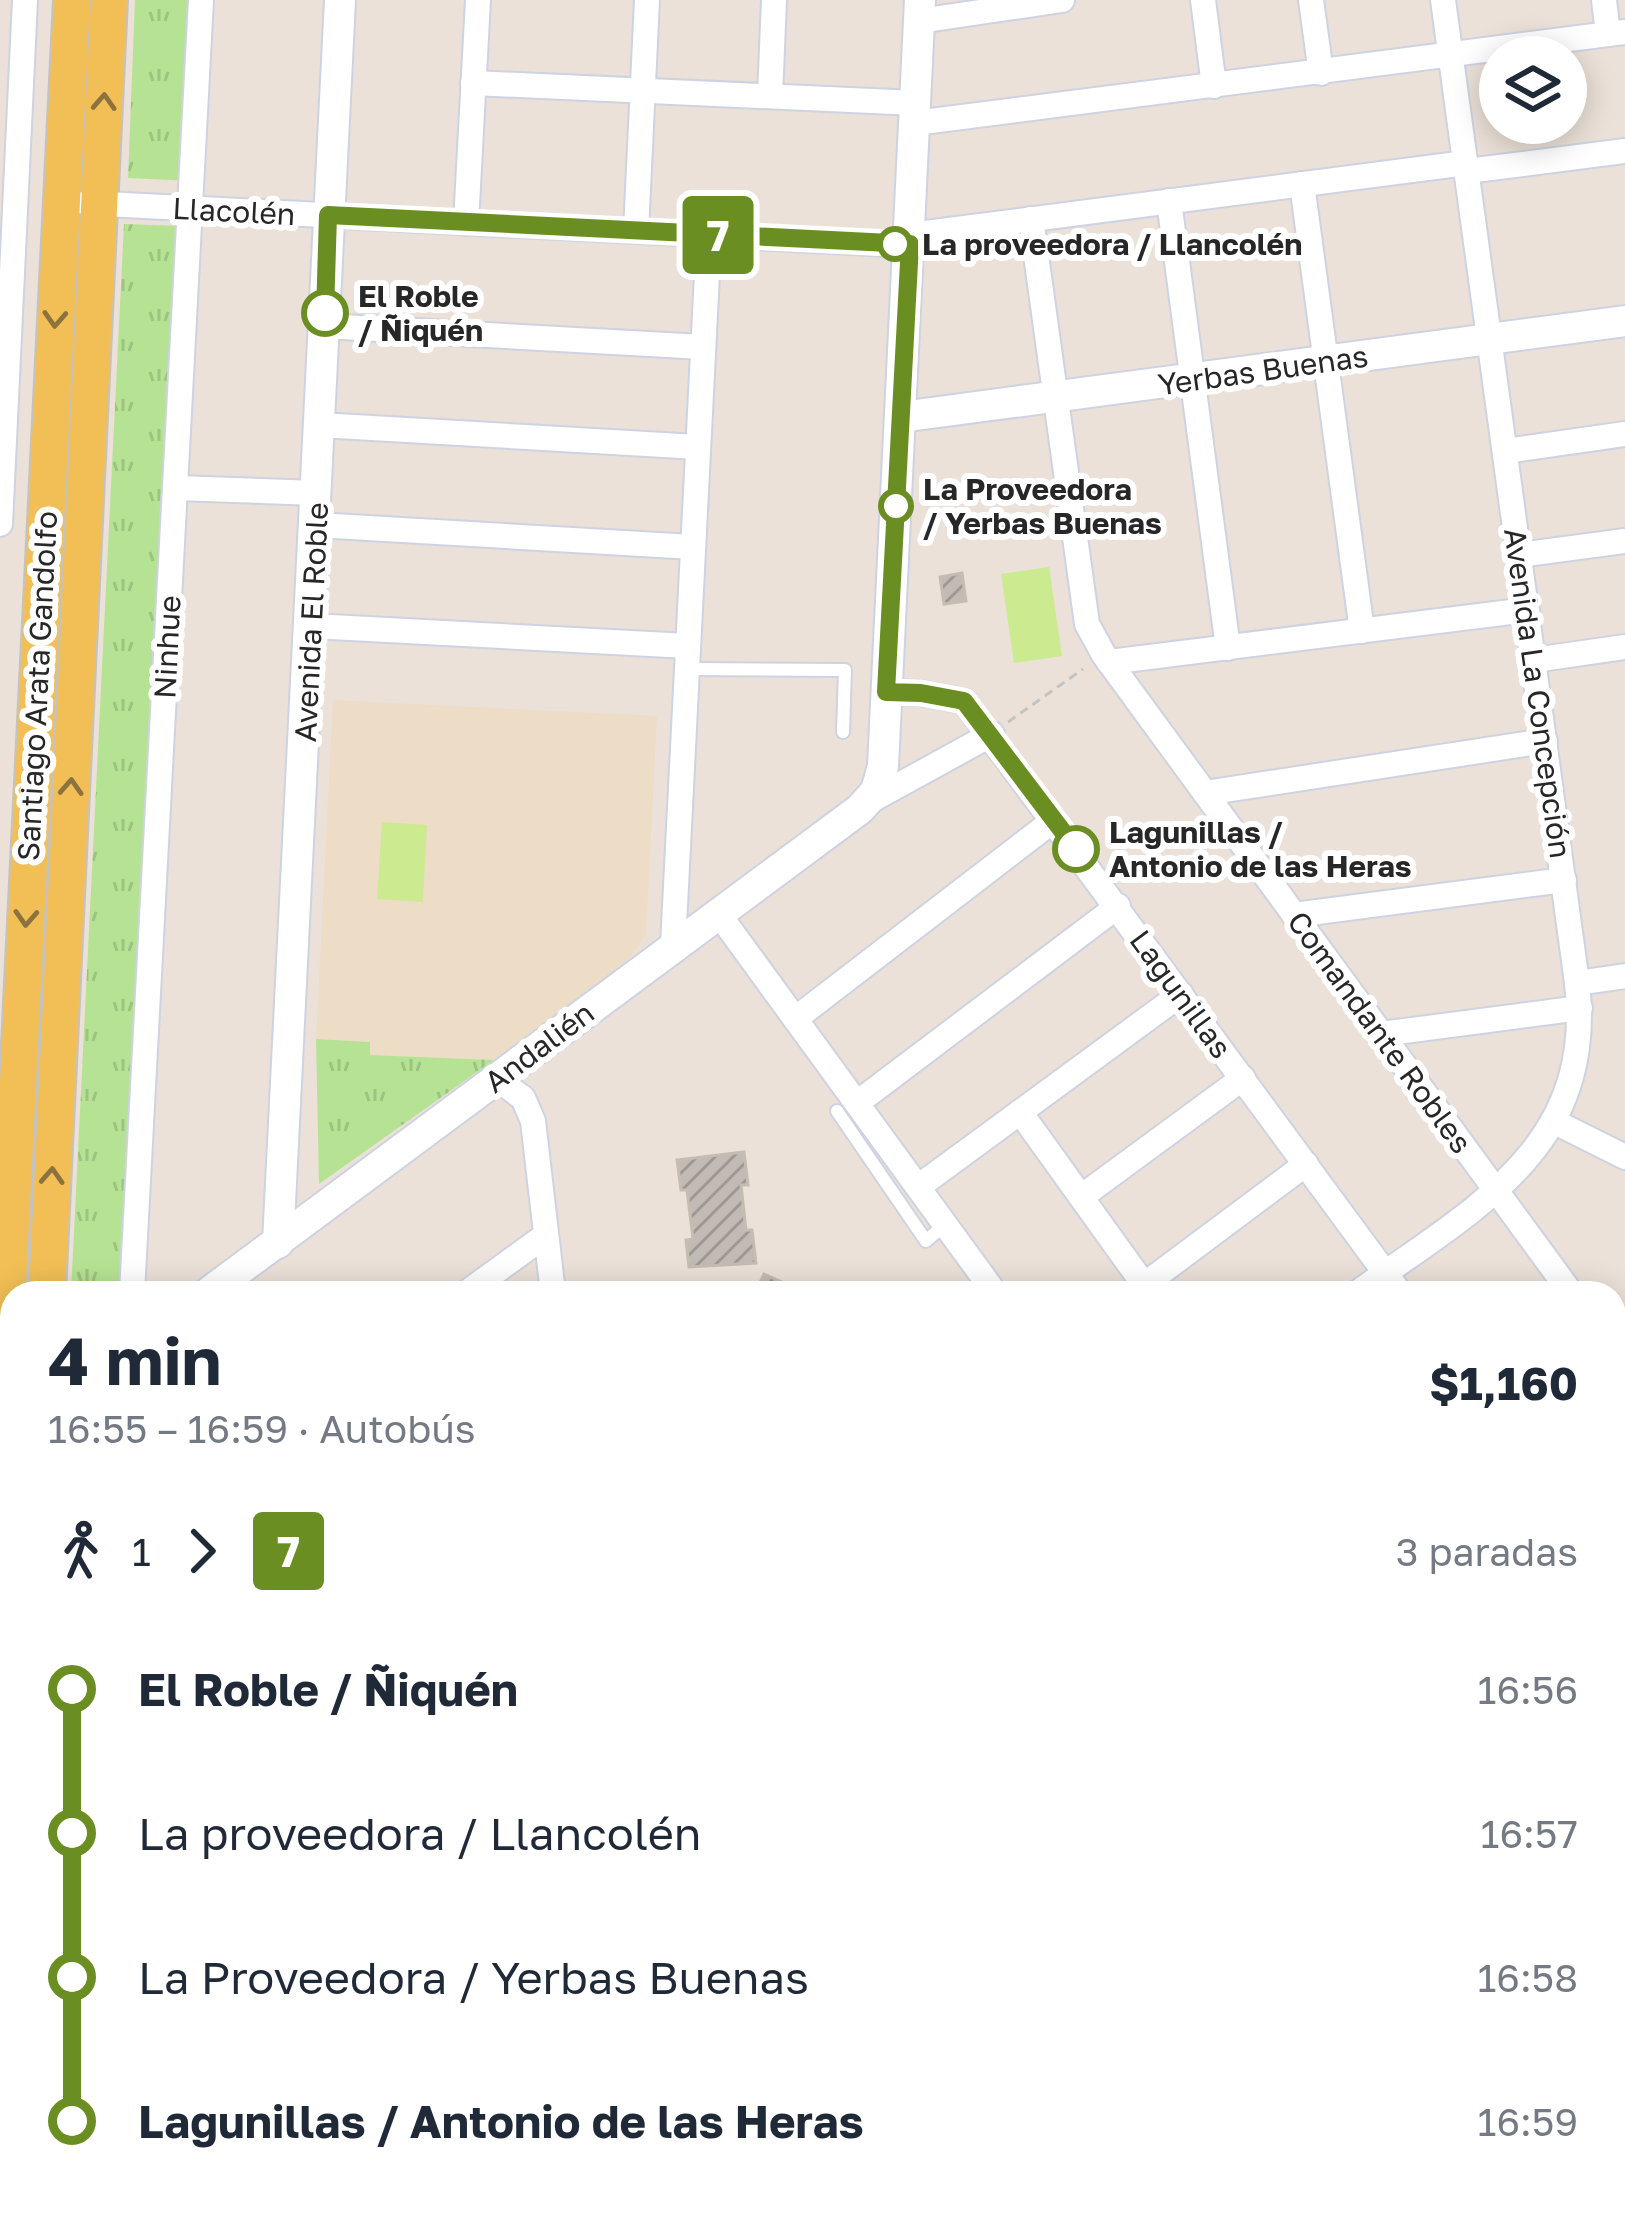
<!DOCTYPE html>
<html lang="es">
<meta charset="utf-8">
<style>
:root{--surface:#fff;--page:#f6f6f7;--text:#1f2937;--muted:#747a83}
body{margin:0;font-family:"Golos Text",sans-serif;background:var(--page);color:var(--text);height:100vh;display:flex;flex-direction:column;font-size:45px;white-space:nowrap}
*{box-sizing:border-box;margin:0}
p{font-size:39px;color:var(--muted)}
.icon{flex:none;width:66px;height:66px;fill:none;stroke:currentColor;stroke-width:2;stroke-linecap:round;stroke-linejoin:round}
.map{position:relative;flex:1;overflow:hidden}
.drawer{position:absolute;left:0px;top:1281px;width:1626px;height:936px;display:flex;flex-direction:column;background:var(--surface);border-radius:36px 36px 0 0;box-shadow:0 6px 30px #0003}
.drawer>*{flex:none}
.badge{padding:0 24px;border-radius:9px;font-size:42px;line-height:78px}
.buttons{position:absolute;left:1479px;top:36px;display:grid;gap:24px}
.buttons a{display:grid;place-items:center;width:108px;height:108px;border-radius:50%;background:var(--surface);box-shadow:0 6px 30px #0003;font-size:60px}
.map>.badge{position:absolute;translate:-50% -50%;box-shadow:0 0 0 6px #fff}
.legs{display:flex;align-items:center;gap:18px;height:132px;padding:0 48px;font-size:39px}
.legs p{margin-inline-start:auto}
.head{display:flex;align-items:center;justify-content:space-between;height:204px;padding:0 48px}
h1{font-size:66px;font-weight:700;line-height:90px}
ul{padding:0 48px;list-style:none}
li{display:flex;align-items:center;gap:42px;height:144px;font-size:45px}
li i{display:grid;place-items:center;width:18px;height:100%;margin:0 15px;background:currentColor}
li i::after{content:'';width:30px;height:30px;margin:-15px;border:9px solid;border-radius:50%;background:var(--surface)}
li p{margin-inline-start:auto}
li:first-child i{background:linear-gradient(#0000 50%,currentColor 0)}
li:last-child i{background:linear-gradient(currentColor 50%,#0000 0)}
.map>svg:first-child{display:block}
</style>
<div class="map">
<svg width="1625" height="2217" viewBox="0 0 1625 2217">
<defs>
<pattern id="park-tufts" width="24" height="20" patternUnits="userSpaceOnUse" patternTransform="scale(3)"><rect width="24" height="20" fill="#b6e393"/><path d="M3 7l-1-3M5 7V3M7 7l1-3M15 17l-1-3M17 17v-4M19 17l1-3" fill="none" stroke="#9cc37f"/></pattern>
<pattern id="building-hatch" width="6" height="6" patternUnits="userSpaceOnUse" patternTransform="scale(3)"><rect width="6" height="6" fill="#c2bbb5"/><path d="M-1 1l2-2M0 6l6-6M5 7l2-2" fill="none" stroke="#9e9893"/></pattern>
</defs>
<rect width="100%" height="100%" fill="#ebe1d8"/>
<!-- education -->
<path fill="#edddc7" d="M333,700L657,716L646,935L627,961L494,1060L370,1055V1042L316,1039Z"/>
<!-- park -->
<g fill="url(#park-tufts)">
<path d="M135,0H197L191,181L128,178Z"/>
<path d="M124,224L179,226L121,1293H71Z"/>
<path d="M316,1039L370,1042V1055L494,1060L319,1184Z"/>
</g>
<!-- pitch -->
<g fill="#ccea8f">
<path d="M1049,567L1062,656L1014,663L1001,574Z"/>
<path d="M382,822L427,825L423,902L377,899Z"/>
</g>
<!-- building -->
<g fill="url(#building-hatch)" stroke="#c6bdb2" stroke-width="3">
<path d="M962,573L966,601L944,604L940,577Z"/>
<path d="M744,1152L748,1185H741L746,1230H752L756,1263L689,1267L686,1240L693,1239L687,1190H681L677,1160Z"/>
<path d="M764,1274L807,1293H755Z"/>
</g>
<g fill="none" stroke-linecap="round" stroke-linejoin="round">
<!-- service casing -->
<g stroke="#ced3e1" stroke-width="16">
<g id="service">
<path d="M687,669L845,670L843,732"/>
<path d="M837,1111L926,1241L944,1225"/>
</g>
</g>
<!-- minor casing -->
<g stroke="#ced3e1" stroke-width="28">
<g id="minor">
<path d="M1203,0L1214,86"/>
<path d="M1311,0L1321,73"/>
<path d="M1604,0L1608,34"/>
<path d="M919,21L1062,0"/>
<path d="M473,83L916,103"/>
<path d="M770,96L774,0"/>
<path d="M915,123L1625,32"/>
<path d="M1467,171L1625,151"/>
<path d="M1302,184L1362,631"/>
<path d="M1169,201L1228,648"/>
<path d="M86,203L910,245"/>
<path d="M1031,219L1087,624L1104,655L1571,1293"/>
<path d="M466,223L478,0"/>
<path d="M636,231L647,0"/>
<path d="M910,235L1466,163"/>
<path d="M324,326L703,347"/>
<path d="M320,425L698,447"/>
<path d="M1505,451L1625,434"/>
<path d="M176,488L317,493"/>
<path d="M0,524L25,0"/>
<path d="M316,525L693,547"/>
<path d="M1519,555L1625,541"/>
<path d="M312,626L688,646"/>
<path d="M1534,660L1625,647"/>
<path d="M1109,662L1527,610"/>
<path d="M886,692L921,693L964,701L1400,1293"/>
<path d="M1205,793L1545,741"/>
<path d="M870,801L992,734"/>
<path d="M718,913L995,1293"/>
<path d="M1294,915L1564,880"/>
<path d="M673,945L709,235"/>
<path d="M1577,983L1625,976"/>
<path d="M795,1019L1054,820"/>
<path d="M1381,1034L1580,1008"/>
<path d="M497,1079L523,1098L533,1121L553,1293"/>
<path d="M857,1103L1118,906"/>
<path d="M1020,1112L1150,1293"/>
<path d="M1555,1122L1625,1157"/>
<path d="M918,1187L1181,994"/>
<path d="M1081,1197L1243,1078"/>
<path d="M1144,1285L1306,1164"/>
<path d="M132,1293L201,0"/>
<path d="M466,1293L546,1235"/>
<path d="M1357,1293C1474,1208 1596,1149 1577,983L1443,0"/>
<path d="M1614,1352L1625,1367"/>
<path d="M1614,1585L1625,1600"/>
<path d="M1614,1778L1625,1793"/>
<path d="M1614,1955L1625,1970"/>
<path d="M1614,1996L1625,1988"/>
<path d="M1614,2144L1625,2136"/>
<path d="M1614,2172L1625,2164"/>
<path d="M214,2205L223,2217"/>
<path d="M370,2205V2217"/>
<path d="M854,2205L863,2217"/>
<path d="M1378,2205L1386,2217"/>
<path d="M919,2217L935,2205"/>
<path d="M1119,2217L1137,2205"/>
<path d="M1514,2217L1530,2205"/>
<path d="M1552,2217L1568,2205"/>
</g>
</g>
<!-- tertiary casing -->
<g stroke="#ced3e1" stroke-width="34">
<g id="tertiary">
<path d="M901,417L1625,321"/>
<path d="M278,1243L340,0"/>
<path d="M208,1293L860,809L876,791L883,766L920,0"/>
<path d="M1614,1553L1625,1545"/>
<path d="M0,1878L12,1879"/>
<path d="M404,2205L446,2217"/>
<path d="M1219,2205L1227,2217"/>
<path d="M94,2217L110,2205"/>
<path d="M701,2217L725,2205"/>
</g>
</g>
<!-- primary casing -->
<g stroke="#c3c3c3" stroke-width="40">
<g id="primary">
<path d="M47,1293L109,0"/>
<path d="M0,1444L72,0"/>
<path d="M3,2217L12,1975"/>
</g>
</g>
<!-- path -->
<path stroke="#c3c3c3" stroke-width="3" stroke-dasharray="9 6" stroke-linecap="butt" d="M1008,722L1083,669"/>
<!-- service -->
<use href="#service" stroke="#fff" stroke-width="12"/>
<!-- minor -->
<use href="#minor" stroke="#fff" stroke-width="24"/>
<!-- tertiary -->
<use href="#tertiary" stroke="#fff" stroke-width="30"/>
<!-- primary -->
<use href="#primary" stroke="#f2bf56" stroke-width="36"/>
</g>
<!-- one-way arrows -->
<defs><path id="oneway-chevron" d="M-2-3.5L2.5 0L-2 3.5" fill="none" stroke-width="1.6" stroke-linecap="round" stroke-linejoin="round" transform="scale(3)"/></defs>
<g stroke="#8c733e">
<use href="#oneway-chevron" transform="translate(104 102) rotate(-87)"/>
<use href="#oneway-chevron" transform="translate(55 319) rotate(93)"/>
<use href="#oneway-chevron" transform="translate(71 787) rotate(-87)"/>
<use href="#oneway-chevron" transform="translate(26 918) rotate(93)"/>
<use href="#oneway-chevron" transform="translate(52 1176) rotate(-87)"/>
</g>
<g fill="none" stroke-linecap="round" stroke-linejoin="round">
<!-- line-1 casing -->
<g stroke="#fff" stroke-width="27">
<path id="line-1" d="M325,313L328,215L910,244L886,692L921,693L964,701L1076,849"/>
</g>
<!-- line-1 -->
<use href="#line-1" stroke="#6b8e23" stroke-width="18"/>
</g>
<!-- markers -->
<g fill="#fff" stroke="#6b8e23" stroke-width="6">
<circle cx="895" cy="244" r="15"/>
<circle cx="325" cy="313" r="21"/>
<circle cx="896" cy="506" r="15"/>
<circle cx="1076" cy="849" r="21"/>
</g>
<g text-anchor="middle" dominant-baseline="central" stroke-width="12" stroke-linejoin="round" paint-order="stroke">
<!-- street labels -->
<g font-size="30" fill="#272727" stroke="#fff">
<text transform="translate(234 211) rotate(3)">Llacolén</text>
<text transform="translate(1263 370) rotate(-8)">Yerbas Buenas</text>
<text transform="translate(311 622) rotate(-87)">Avenida El Roble</text>
<text transform="translate(167 647) rotate(-87)">Ninhue</text>
<text transform="translate(37 686) rotate(-87)">Santiago Arata Gandolfo</text>
<text transform="translate(1538 693) rotate(82)">Avenida La Concepción</text>
<text transform="translate(1181 994) rotate(54)">Lagunillas</text>
<text transform="translate(1380 1032) rotate(54)">Comandante Robles</text>
<text transform="translate(539 1047) rotate(-37)">Andalién</text>
</g>
<!-- stop labels -->
<g font-size="30" font-weight="bold" fill="#272727" stroke="#fff" text-anchor="start">
<text x="922" y="244">La proveedora / Llancolén</text>
<text x="358" y="296">El Roble<tspan x="358" dy="34">/ Ñiquén</tspan></text>
<text x="923" y="489">La Proveedora<tspan x="923" dy="34">/ Yerbas Buenas</tspan></text>
<text x="1109" y="832">Lagunillas /<tspan x="1109" dy="34">Antonio de las Heras</tspan></text>
</g>
</g>
</svg>
<div class="buttons">
<a><svg class="icon" aria-label="layers" viewBox="0 0 24 24"><path d="M12 4l9 5-9 5-9-5zM3 14l9 5 9-5"/></svg></a>
</div>
<b class="badge" style="left:718px;top:235px;background:#6b8e23;color:#fff">7</b>
<section class="drawer">
<div class="head"><div><h1>4 min</h1><p>16:55 – 16:59 · Autobús</p></div><b>$1,160</b></div>
<div class="legs"><svg class="icon" aria-label="walk" viewBox="0 0 24 24"><circle cx="13" cy="4" r="2"/><path d="M13 8l-2 6 4 7M11 14l-3 7M7 12l3-4h3l4 4"/></svg>1<svg class="icon" aria-label="forward" viewBox="0 0 24 24"><path d="M9 5l7 7-7 7"/></svg><b class="badge" style="background:#6b8e23;color:#fff">7</b><p>3 paradas</p></div>
<ul>
<li><i style="color:#6b8e23"></i><b>El Roble / Ñiquén</b><p>16:56</p></li>
<li><i style="color:#6b8e23"></i><span>La proveedora / Llancolén</span><p>16:57</p></li>
<li><i style="color:#6b8e23"></i><span>La Proveedora / Yerbas Buenas</span><p>16:58</p></li>
<li><i style="color:#6b8e23"></i><b>Lagunillas / Antonio de las Heras</b><p>16:59</p></li>
</ul>
</section>
</div>
